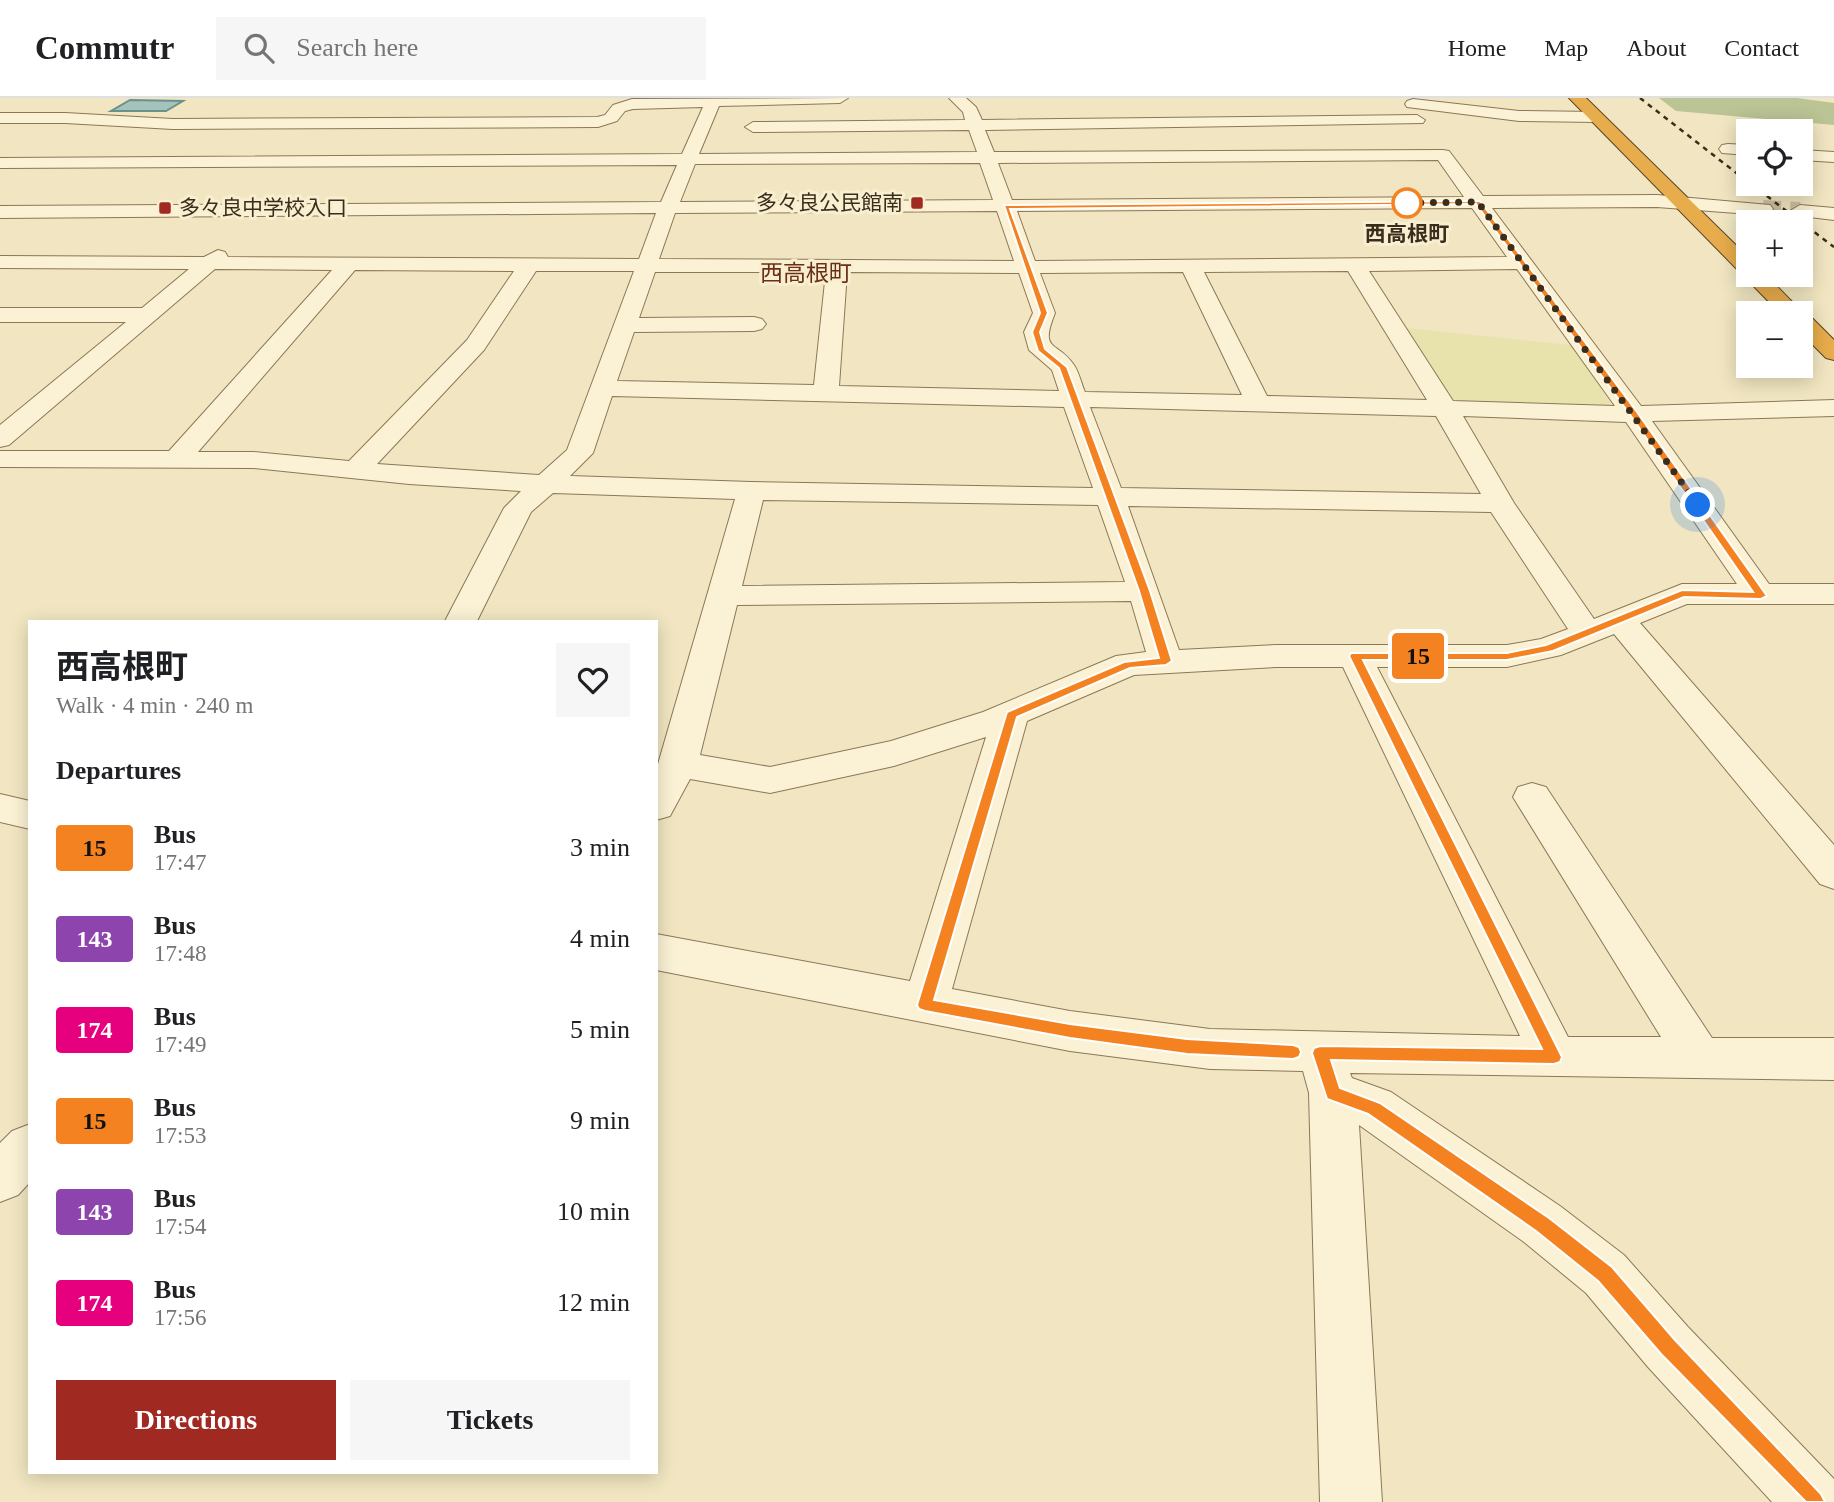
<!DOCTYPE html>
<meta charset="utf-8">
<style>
:root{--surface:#fff;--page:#f6f6f6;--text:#202124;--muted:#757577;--line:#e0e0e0;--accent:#a02922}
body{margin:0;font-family:"Times New Roman","Noto Sans JP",serif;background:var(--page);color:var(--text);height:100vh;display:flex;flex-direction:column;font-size:26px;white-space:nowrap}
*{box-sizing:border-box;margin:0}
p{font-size:23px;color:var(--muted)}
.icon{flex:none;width:38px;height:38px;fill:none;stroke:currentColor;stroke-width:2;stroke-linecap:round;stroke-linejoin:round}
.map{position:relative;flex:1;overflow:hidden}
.drawer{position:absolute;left:28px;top:522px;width:630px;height:854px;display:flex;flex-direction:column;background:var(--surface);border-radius:0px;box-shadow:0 4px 18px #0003}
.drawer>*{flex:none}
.badge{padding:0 14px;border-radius:5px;font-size:24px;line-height:46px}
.controls{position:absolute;left:1736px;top:21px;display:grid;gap:14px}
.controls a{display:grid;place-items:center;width:77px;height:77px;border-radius:0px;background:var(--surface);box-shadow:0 4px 18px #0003;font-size:35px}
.you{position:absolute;width:35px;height:35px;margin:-18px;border:5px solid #fff;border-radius:50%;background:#1a73e8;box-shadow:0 0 0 10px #1a73e833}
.map>.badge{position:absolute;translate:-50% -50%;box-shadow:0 0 0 4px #fff}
h2{padding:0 28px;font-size:26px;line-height:63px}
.round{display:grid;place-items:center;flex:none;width:74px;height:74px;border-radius:0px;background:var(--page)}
.head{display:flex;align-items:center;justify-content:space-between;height:119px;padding:0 28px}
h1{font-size:33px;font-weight:700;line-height:52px}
.action{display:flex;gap:14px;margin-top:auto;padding:14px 28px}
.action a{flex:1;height:80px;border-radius:0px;background:var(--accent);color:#fff;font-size:28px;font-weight:700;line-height:80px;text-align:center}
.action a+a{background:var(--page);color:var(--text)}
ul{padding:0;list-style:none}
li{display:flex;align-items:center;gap:21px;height:91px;padding:0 28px}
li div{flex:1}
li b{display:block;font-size:26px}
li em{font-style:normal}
li .badge{min-width:77px;font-weight:700;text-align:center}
header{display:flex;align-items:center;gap:42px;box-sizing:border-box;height:98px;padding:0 35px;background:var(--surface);border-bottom:2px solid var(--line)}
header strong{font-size:33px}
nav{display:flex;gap:38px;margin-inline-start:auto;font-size:24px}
.search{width:490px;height:63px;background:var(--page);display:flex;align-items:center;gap:18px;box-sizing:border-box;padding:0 24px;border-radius:0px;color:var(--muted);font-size:26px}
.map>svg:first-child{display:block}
</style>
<header>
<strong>Commutr</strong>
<div class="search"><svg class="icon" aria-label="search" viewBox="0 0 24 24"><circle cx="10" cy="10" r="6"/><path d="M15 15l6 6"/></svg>Search here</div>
<nav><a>Home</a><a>Map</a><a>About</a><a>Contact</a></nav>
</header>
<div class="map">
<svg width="1834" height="1404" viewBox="0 0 1834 1404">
<rect width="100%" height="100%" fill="#f1e6c1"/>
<!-- farmland -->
<path fill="#e8e2ad" d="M1406,230L1571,247L1611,306L1605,310L1452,303Z"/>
<!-- cemetery -->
<path fill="#bbc494" d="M1659,0H1797L1834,5V27L1676,13Z"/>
<!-- water -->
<path fill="#a4c3bc" stroke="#6a928b" stroke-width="2" d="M130,2L183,3L166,13H111Z"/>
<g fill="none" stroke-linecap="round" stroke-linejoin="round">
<!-- minor-tunnel -->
<path stroke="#cdc1a0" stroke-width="18" stroke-dasharray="18 9" stroke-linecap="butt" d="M1763,111L1800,113"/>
<!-- minor casing -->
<g stroke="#8c7757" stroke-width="2">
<g id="minor">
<path d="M848,0L840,5L719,8L699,56L977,54L969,32L753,34L745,29L753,24L965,22L963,14L949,0H966L976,9L982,22L1417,17L1425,22L1423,25L985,32L994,54L1443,52L1449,53L1483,98L1657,97L1770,107L1773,111L1770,115L1763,117L1657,109L1492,110L1641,308L1834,302V318L1652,323L1769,486H1834V506H1687L1640,525L1834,747V791L1820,786L1614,536L1561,557L1507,569H1377L1568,939H1661L1513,699L1518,689L1532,685L1546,689L1712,940H1834V982L1350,975L1352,980L1391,994L1560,1108L1624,1157L1688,1229L1834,1381V1404H1772L1648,1269L1586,1195L1524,1144L1359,1027L1382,1404H1320L1309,995L1303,973L1210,971L1070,953L656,872V836L910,883L986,639L894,668L770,695L690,681L670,718L656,722V673L735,401L553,395L531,414L477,523H445L504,410L521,393L409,386L253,370L0,369V353H169L332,172L215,171L9,347L0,349V327L126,224H0V210H142L189,171L0,170V158L204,159L218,152L225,154L228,159L639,161L656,115L0,120V108L661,104L677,67L0,70V60L682,56L703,9L633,11L625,13L617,23L598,29L173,31L65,25H0V15H65L173,21L597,19L605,17L613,7L632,1ZM1438,62L1464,99L1012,102L998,65ZM980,65L993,102L680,104L695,66ZM1472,110L1507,159L1035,163L1017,113ZM997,113L1014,163L659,161L675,115ZM1517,171L1615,308L1453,303L1369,173ZM355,172L514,173L467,242L349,363L253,354H198ZM536,173H634L567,352L539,377L377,366L484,252ZM1348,173L1427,302L1267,298L1204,174ZM655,174H826L814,287L617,283L634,234L754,233L762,231L766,226L762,221L754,219L639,220ZM847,174L1019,175L1033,215L1024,234L1029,252L1052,272L1059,293L839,288ZM1183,174L1242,297L1085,294C1081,285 1079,274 1074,267C1057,242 1039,255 1055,215L1040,175ZM612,298L1064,309L1093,390L751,384L570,378L593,355ZM1090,309L1436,318L1481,396L1121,390ZM1463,318L1626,324L1737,486H1682L1594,521L1514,405ZM763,402L1098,407L1125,484L742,488ZM1128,408L1491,414L1568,531L1541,541L1507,547H1276L1179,552ZM1131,503L1146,554L1116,558L983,614L891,643L770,669L700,657L737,507ZM1276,569H1343L1520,938L1210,931L1070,913L952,891L1027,623L1134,577Z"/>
<path d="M1413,1L1519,13L1596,14L1604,19L1596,24L1519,23L1407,9L1405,6L1407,3Z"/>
<path d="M1728,46L1748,47V57L1722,55L1719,51L1722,47Z"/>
<path d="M1801,52L1834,54V64L1801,62Z"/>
<path d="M1800,107L1834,110V122L1793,117L1790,113Z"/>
<path d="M0,696L30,703V731L0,724Z"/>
<path d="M30,1026V1084L18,1097L0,1104V1045L12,1033Z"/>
</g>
</g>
<!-- highway casing -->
<g stroke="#59442b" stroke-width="2">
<path id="highway" d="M1569,0H1586L1748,159V177H1766L1804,216L1809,217L1834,242V262L1826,260L1801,235V215H1780Z"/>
</g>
<!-- minor -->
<use href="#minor" fill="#fbf2d5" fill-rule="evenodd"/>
<!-- highway -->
<use href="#highway" fill="#e7ac4b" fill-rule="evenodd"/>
<!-- rail -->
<g stroke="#3b2d1c" stroke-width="2.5" stroke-dasharray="5 5" stroke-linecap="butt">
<path d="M1640,0L1748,84"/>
<path d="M1751,86L1834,149"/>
</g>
</g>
<!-- line -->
<path fill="#f58220" stroke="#fff" stroke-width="2" d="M1480,103L1637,314L1767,498L1761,501L1684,499L1553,553L1507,562H1363L1562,959L1560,964L1554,966L1331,962L1340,990L1380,1005L1549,1120L1612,1169L1675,1242L1821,1396L1825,1404H1806L1661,1256L1598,1183L1536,1133L1368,1016L1327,1001L1312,955L1314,950L1320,948L1542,951L1349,558L1351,555H1507L1546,547L1682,492L1753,494L1631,318L1476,106L1010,111L1048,215L1040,234L1045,251L1067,269L1150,493L1172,563L1166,567L1130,570L1017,619L934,902L1070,926L1187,941L1293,947L1299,949L1301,954L1299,959L1293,961L1187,956L1070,940L925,913L919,911L917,907L1007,614L1124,564L1159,560L1139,493L1059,270L1038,253L1032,234L1040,215L1004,107Z"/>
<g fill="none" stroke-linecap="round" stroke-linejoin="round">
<!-- walk -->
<path stroke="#3b2d1c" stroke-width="7" stroke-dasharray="0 12.6" d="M1407,105H1395L1478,104L1698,407"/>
</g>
<!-- markers -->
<g fill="#a02922" stroke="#f8efd1" stroke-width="2.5">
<rect x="910" y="98" width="14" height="14" rx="3.5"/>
<rect x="158" y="103" width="14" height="14" rx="3.5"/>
</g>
<circle fill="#fff" stroke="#f58220" stroke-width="3.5" cx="1407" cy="105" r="14"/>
<g text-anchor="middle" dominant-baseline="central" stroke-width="6" stroke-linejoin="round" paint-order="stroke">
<!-- far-poi labels -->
<g font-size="21" fill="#3b2d1c" stroke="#f8efd1" text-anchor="end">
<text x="903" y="105">多々良公民館南</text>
<text x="179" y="110" text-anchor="start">多々良中学校入口</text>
</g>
<!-- far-stop labels -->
<g font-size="21" font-weight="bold" fill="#3b2d1c" stroke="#f8efd1">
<text x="1407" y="136">西高根町</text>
</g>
<!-- far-quarter labels -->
<g font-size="23" fill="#6b2f18" stroke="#f8efd1">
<text x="806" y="175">西高根町</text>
</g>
</g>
</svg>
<div class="controls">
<a><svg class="icon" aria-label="locate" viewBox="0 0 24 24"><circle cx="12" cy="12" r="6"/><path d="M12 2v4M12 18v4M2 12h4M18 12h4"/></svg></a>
<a>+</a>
<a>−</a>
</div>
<div class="you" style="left:1698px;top:407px"></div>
<b class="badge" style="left:1418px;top:558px;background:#f58220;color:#111">15</b>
<section class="drawer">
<div class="head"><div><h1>西高根町</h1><p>Walk · 4 min · 240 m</p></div><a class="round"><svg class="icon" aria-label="heart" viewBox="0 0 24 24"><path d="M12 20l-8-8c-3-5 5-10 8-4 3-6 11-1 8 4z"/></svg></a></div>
<h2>Departures</h2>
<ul>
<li><span class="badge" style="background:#f58220;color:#111">15</span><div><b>Bus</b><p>17:47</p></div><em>3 min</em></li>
<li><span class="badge" style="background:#8e44ad;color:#fff">143</span><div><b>Bus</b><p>17:48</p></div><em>4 min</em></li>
<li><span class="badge" style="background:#e6007e;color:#fff">174</span><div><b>Bus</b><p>17:49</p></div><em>5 min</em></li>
<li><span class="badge" style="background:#f58220;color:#111">15</span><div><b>Bus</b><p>17:53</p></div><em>9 min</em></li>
<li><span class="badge" style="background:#8e44ad;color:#fff">143</span><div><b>Bus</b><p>17:54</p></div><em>10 min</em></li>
<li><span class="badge" style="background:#e6007e;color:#fff">174</span><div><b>Bus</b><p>17:56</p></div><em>12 min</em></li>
</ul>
<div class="action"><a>Directions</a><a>Tickets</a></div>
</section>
</div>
